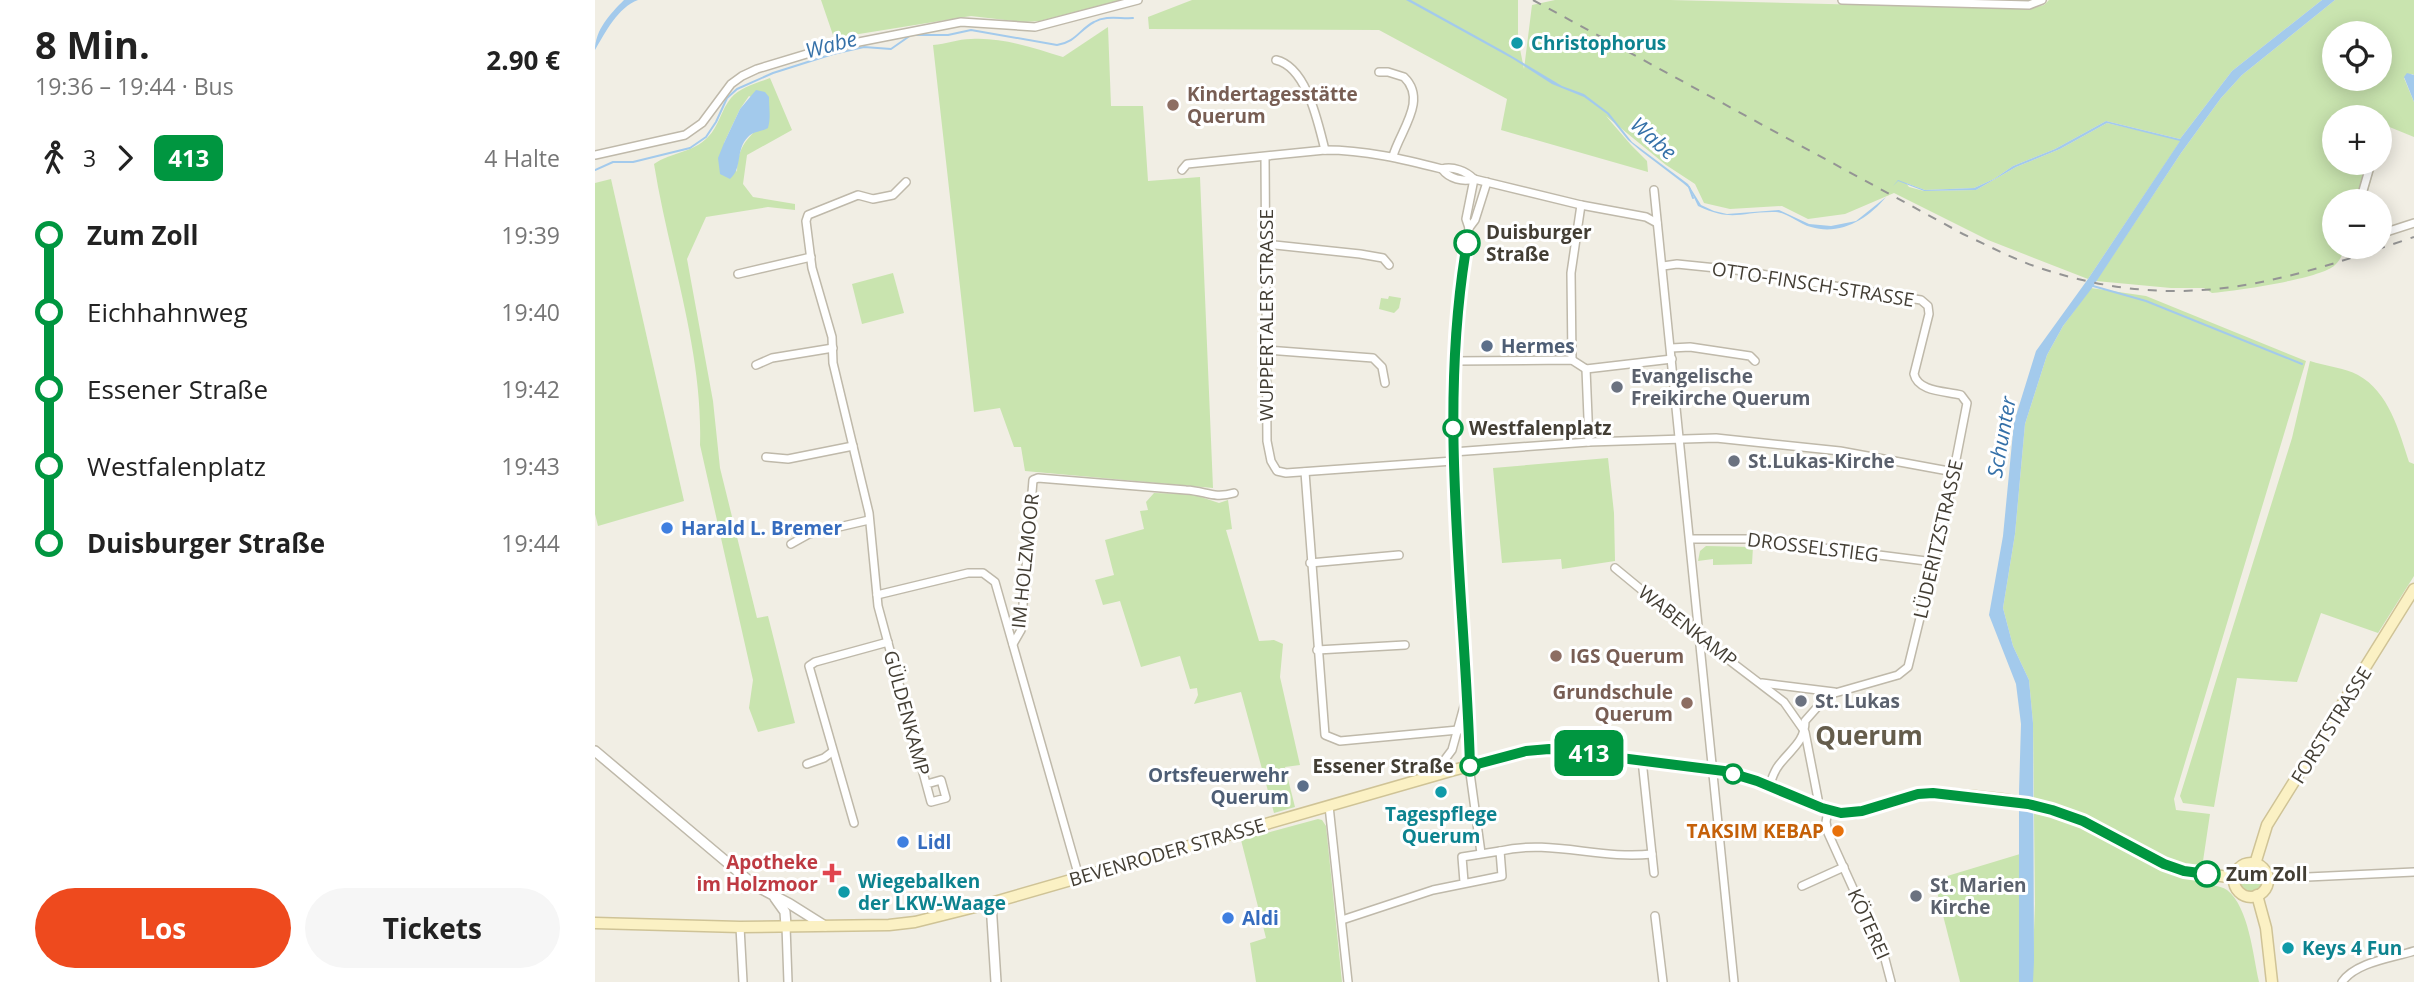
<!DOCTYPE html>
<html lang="de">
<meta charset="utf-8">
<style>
:root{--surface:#fff;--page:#f6f6f6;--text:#222;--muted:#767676;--accent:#ee4a1e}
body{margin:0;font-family:"Open Sans",sans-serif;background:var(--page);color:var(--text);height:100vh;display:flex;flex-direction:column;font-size:26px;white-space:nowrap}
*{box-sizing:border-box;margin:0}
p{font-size:23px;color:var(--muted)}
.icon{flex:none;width:38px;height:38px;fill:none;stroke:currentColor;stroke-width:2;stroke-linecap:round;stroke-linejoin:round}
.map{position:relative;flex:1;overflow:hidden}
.side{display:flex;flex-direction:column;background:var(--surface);width:595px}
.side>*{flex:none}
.badge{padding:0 14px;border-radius:10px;font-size:24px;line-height:46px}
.buttons{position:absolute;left:1727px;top:21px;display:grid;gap:14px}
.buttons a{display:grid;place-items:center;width:70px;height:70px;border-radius:50%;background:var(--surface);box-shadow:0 4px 18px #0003;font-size:35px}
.map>.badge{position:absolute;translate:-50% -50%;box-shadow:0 0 0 4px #fff}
.legs{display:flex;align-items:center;gap:10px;height:77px;padding:0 35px;font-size:23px}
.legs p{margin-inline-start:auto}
.headline{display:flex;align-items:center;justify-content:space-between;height:119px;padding:0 35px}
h1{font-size:38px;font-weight:700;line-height:52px}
.action{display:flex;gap:14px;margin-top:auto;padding:14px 35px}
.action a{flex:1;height:80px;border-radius:42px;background:var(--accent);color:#fff;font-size:28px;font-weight:700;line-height:80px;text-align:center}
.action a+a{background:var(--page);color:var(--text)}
ul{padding:0 35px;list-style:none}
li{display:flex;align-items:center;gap:24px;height:77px;font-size:26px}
li i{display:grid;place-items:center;width:10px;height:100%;margin:0 9px;background:currentColor}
li i::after{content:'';width:18px;height:18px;margin:-9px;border:5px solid;border-radius:50%;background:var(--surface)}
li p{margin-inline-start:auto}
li:first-child i{background:linear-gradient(#0000 50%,currentColor 0)}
li:last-child i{background:linear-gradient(currentColor 50%,#0000 0)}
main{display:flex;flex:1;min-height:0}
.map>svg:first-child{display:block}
</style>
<main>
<section class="side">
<div class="headline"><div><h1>8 Min.</h1><p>19:36 – 19:44 · Bus</p></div><b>2.90 €</b></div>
<div class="legs"><svg class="icon" aria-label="walk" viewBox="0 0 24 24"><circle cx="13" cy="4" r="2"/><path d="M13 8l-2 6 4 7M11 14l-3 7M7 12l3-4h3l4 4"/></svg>3<svg class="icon" aria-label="forward" viewBox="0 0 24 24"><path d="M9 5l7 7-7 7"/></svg><b class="badge" style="background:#009640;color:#fff">413</b><p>4 Halte</p></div>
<ul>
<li><i style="color:#009640"></i><b>Zum Zoll</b><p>19:39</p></li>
<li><i style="color:#009640"></i><span>Eichhahnweg</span><p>19:40</p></li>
<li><i style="color:#009640"></i><span>Essener Straße</span><p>19:42</p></li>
<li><i style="color:#009640"></i><span>Westfalenplatz</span><p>19:43</p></li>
<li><i style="color:#009640"></i><b>Duisburger Straße</b><p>19:44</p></li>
</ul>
<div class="action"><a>Los</a><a>Tickets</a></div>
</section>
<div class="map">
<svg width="1819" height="982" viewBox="0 0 1819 982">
<rect width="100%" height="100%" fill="#f1eee4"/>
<!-- green -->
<g fill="#c9e4af" fill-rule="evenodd">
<path d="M226,0H526L445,21L428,22L376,16L239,38Z"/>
<path d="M597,0H923V39L929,69L937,5L960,0H1075L1434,9L1449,5L1454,0H1727L1637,71L1585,139L1511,121L1460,149L1418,166L1399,179L1379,188L1330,190L1311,183L1314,187L1329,191L1381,190L1421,167L1465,149L1512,123L1586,140L1493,279L1393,240L1299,193L1250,214L1213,219L1187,206L1135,209L1109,203L1100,184L1071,165L1011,116L1036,145L1052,161L1053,172L906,130L912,99L784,30L554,29L553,17Z"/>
<path d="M1740,0H1819V75L1817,74L1809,78L1819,102V137L1792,126L1785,150V117H1740V163H1781L1770,201H1740V247H1752C1748,252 1745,261 1740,265C1726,279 1639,291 1617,293L1609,288H1576L1501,281L1586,153L1626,98L1647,75ZM1740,33H1785V79H1740Z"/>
<path d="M513,27L516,106H548L553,181L605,177L618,488L430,471L426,447H419L405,408L379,412L338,45C351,44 363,39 376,39C407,37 438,48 468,57Z"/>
<path d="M175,78L197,130L152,155L148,184L158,197L200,204V210L173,207L111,217L92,259L118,401L125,468L162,618L173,616L200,723L163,732L154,708L158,680L105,445C108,350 74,257 59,164C76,152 98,153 113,137C124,126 126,110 136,98C145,87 162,83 175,78ZM154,96L174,106C167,137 143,132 142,172L129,143L145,109Z"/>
<path d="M16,179L89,501L3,526L0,514V183Z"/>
<path d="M298,273L309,313L267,324L257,284Z"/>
<path d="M1496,288L1551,296L1711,361L1579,799L1581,810L1615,814L1608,861L1601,883C1610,885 1625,885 1632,890C1654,907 1658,956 1664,982H1437L1440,904L1438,723L1434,680L1418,646L1408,608L1420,534L1430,424L1452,355L1468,326Z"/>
<path d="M794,296L806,298L804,308L799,313L784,309L786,298L793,299Z"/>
<path d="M1715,361C1730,366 1750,368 1763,375C1794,392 1804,431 1814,462L1819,464V576L1783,633L1726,613L1702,682L1642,678L1619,807L1588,803L1585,796L1697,438Z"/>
<path d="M1013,458L1019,513L1020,561L967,569L966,559L907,563L898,468Z"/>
<path d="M559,493L597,494L624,503L633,500L637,529L631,530L664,641L679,640L688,644L685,677L705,765L690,767L700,807L679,813L646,692L599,704L603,695L602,688L595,689L585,656L546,667L525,601L508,605L500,580L519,575L510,540L549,529L545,511L553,510L551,502Z"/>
<path d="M1111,546L1158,547L1157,564L1118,565V559L1103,561L1105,551Z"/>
<path d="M723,819L727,820L731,826L747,982H661L655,943L671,938L646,840Z"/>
<path d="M1425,854L1424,982H1365L1339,880Z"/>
<circle cx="1656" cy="880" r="12"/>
</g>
<!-- water -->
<g fill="#a3caec">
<path d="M29,0H43C23,7 10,33 0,50C0,30 15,14 29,0Z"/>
<path d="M811,0H816L910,52L967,86L989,94L1014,113L1037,142L1093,184L1106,205L1119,211L1132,214L1184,210L1214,224L1236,226L1261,221L1291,197C1273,219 1245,236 1216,227C1204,224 1193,213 1181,212C1146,211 1139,223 1103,206L1095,189L1088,183L1046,151L1033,140L1012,114L989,97L957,84L918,59Z"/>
<path d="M1727,0H1740L1647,75L1626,98L1586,153L1497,288L1468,326L1452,355L1430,424L1420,534L1408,608L1418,646L1434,680L1438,723L1439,961L1438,982H1424V792L1426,724L1421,684L1394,615L1408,536L1419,422L1441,351L1493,279L1585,141L1512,123L1465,149L1421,167L1381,190L1329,191L1303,181L1298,186L1303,180L1330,190L1379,188L1399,179L1418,166L1460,149L1511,121L1585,139L1637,71Z"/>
<path d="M1812,73L1819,75V102L1809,77Z"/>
<path d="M161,90L170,92L174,97C174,109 176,117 173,128C166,132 159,131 153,137C140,150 148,168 135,179L125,174L123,158L129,143L145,109Z"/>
</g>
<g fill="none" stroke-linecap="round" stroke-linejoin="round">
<!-- stream -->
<g stroke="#a3caec" stroke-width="2">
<path d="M0,170L18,162H38L95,148L111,137L121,122L132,98L142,89L178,73L238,54L269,47L296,49L316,35H353L376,30L462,45C481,42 484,30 499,22C511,15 525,19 538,18"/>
<path d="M1094,187L1098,198"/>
<path d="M1498,286L1551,301L1707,364"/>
</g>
<!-- minor casing -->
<g stroke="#bfb9aa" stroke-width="10">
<g id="minor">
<path d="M1247,0L1434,5L1447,0"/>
<path d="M681,60C712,67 723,123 730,150"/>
<path d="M784,72H793L809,77C833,100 805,131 798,156"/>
<path d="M0,155L90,135L107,123L136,84L147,76L162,69L228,49L366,22L440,27L543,0"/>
<path d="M670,157L672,441L676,461L682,471L691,473L858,461"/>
<path d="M847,169C854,179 868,182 879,179L986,205L1051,217L1062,223"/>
<path d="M587,170L592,164L730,150C770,150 808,159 847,169C858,166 871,171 879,179"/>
<path d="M311,182L298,195L278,199L263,195L213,215L211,221L217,268L237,337L238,363L274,513L283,606L336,802L351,798L346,780L332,784"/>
<path d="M1059,190L1139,982"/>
<path d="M1765,201L1776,163"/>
<path d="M874,228L871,219L879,179"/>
<path d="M1785,234L1819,223"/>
<path d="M671,244L765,254L788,258L794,265"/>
<path d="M1068,266L1082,264L1141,270L1326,300L1333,306L1334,314L1319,374C1323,392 1351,391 1366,395L1372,403L1350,516L1313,667L1303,675L1233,695L1210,721C1210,742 1196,749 1184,765C1179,771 1177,779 1174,786"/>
<path d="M143,274L216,257"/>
<path d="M1076,348L1095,347L1155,356L1160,361"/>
<path d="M671,350L778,358L787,367L790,383"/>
<path d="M977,360L976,273L986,205"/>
<path d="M859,361L977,360L991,369L1077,359"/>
<path d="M161,365L177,358L238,348"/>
<path d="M991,369L994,442"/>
<path d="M858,452L994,442L1121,438L1245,451L1359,472"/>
<path d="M171,457L193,459L258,446"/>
<path d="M710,472L730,735L745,741L874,729"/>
<path d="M1096,539H1157L1339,562"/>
<path d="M196,544L214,534L274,520"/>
<path d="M715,563L804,555"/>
<path d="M1020,568L1105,638L1189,702L1210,732L1223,799L1220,805"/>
<path d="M282,595L373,573H388L400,582L484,877"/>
<path d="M418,644L426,630L438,480L443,478C493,482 542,486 591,490C611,491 618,499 639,493"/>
<path d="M722,650L810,645"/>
<path d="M1167,683L1239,692"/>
<path d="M1047,760L1059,873"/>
<path d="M212,764L229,758L237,752"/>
<path d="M839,774L857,750L871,699"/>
<path d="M734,806L753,982"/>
<path d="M1233,810L1231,822L1233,833L1290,959L1296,982"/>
<path d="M259,823L214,666L220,662L293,642"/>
<path d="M905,851C956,839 1005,860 1057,854"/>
<path d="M886,853L875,773L872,681L858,461V408L861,328L869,261L874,228L880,220L892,182"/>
<path d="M1672,879L1819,872"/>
<path d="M1207,886L1249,867"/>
<path d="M1060,916L1068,982"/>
<path d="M747,920L838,890L907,876L905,851L867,857L869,882"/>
<path d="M191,926L193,982"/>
<path d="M145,927L148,982"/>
<path d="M1747,982C1761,962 1797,958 1819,951"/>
</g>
</g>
<!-- tertiary casing -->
<g stroke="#bfb9aa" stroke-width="12">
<g id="tertiary">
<path d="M0,751L159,885L195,904L230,926"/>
<path d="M180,898L190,912L191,926"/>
<path d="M396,903L401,982"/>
</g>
</g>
<!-- secondary casing -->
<g stroke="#cfc396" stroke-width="13">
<g id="secondary">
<circle cx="1656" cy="880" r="17"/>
<path d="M1660,864L1672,825L1819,589"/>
<path d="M1662,895L1671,928L1677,982"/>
<path d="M0,923L145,927L294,925L320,922L396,903L859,770L931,751L946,749L1129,771L1162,781L1227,808L1246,813H1260L1323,795L1338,793C1383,796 1433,799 1475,816C1509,828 1537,851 1571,864C1593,873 1616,874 1639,878"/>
</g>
</g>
<!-- minor -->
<use href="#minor" stroke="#fff" stroke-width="7"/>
<!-- tertiary -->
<use href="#tertiary" stroke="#fff" stroke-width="9"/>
<!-- secondary -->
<use href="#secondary" stroke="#fbf1c4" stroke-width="10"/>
<!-- rail -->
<path stroke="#949494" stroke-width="2" stroke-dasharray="9 9" stroke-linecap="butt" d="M938,0L1368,234C1396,247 1422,261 1451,270C1590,314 1687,282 1819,237"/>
</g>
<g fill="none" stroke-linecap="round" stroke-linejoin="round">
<!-- line-1 casing -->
<g stroke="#fff" stroke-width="16">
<path id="line-1" d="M872,243C842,416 870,592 875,766L931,751L954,749L1129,771L1162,781L1227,808L1246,813L1267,811L1323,794L1338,793L1433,804L1457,810L1488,821L1569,864L1589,871L1612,874"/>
</g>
<!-- line-1 -->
<use href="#line-1" stroke="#009640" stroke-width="10"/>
</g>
<!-- markers -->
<g fill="#0f9aa8" stroke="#fff" stroke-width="2.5">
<circle cx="922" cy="43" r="7"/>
<circle cx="846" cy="792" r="7"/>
<circle cx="249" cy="892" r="7"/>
<circle cx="1693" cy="948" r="7"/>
</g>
<g fill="#8d6e63" stroke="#fff" stroke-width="2.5">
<circle cx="578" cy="105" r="7"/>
<circle cx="961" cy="656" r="7"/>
<circle cx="1092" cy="703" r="7"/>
</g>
<g fill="#fff" stroke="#009640" stroke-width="3.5">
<circle cx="872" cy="243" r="12"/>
<circle cx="858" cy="428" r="9"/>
<circle cx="875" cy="766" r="9"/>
<circle cx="1138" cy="774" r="9"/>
<circle cx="1612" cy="874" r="12"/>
</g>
<g fill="#5c6f8a" stroke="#fff" stroke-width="2.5">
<circle cx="892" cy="346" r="7"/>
<circle cx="708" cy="786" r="7"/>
</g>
<g fill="#6b7280" stroke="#fff" stroke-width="2.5">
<circle cx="1022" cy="387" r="7"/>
<circle cx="1139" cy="461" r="7"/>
<circle cx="1206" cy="701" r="7"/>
<circle cx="1321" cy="896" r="7"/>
</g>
<g fill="#3f7fe0" stroke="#fff" stroke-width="2.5">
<circle cx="72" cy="528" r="7"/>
<circle cx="308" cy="842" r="7"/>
<circle cx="633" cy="918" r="7"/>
</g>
<circle fill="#e8710a" stroke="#fff" stroke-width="2.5" cx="1243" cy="831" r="7"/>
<path fill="#e0444e" stroke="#fff" stroke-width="2.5" d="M233.5 862.5h7v7h7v7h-7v7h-7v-7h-7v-7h7z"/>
<g text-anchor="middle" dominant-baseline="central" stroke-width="6" stroke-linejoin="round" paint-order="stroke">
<!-- culture labels -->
<g font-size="19" font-weight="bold" fill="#0d838f" stroke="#fff" text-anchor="start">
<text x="936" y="43">Christophorus</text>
<text x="846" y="814" text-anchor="middle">Tagespflege<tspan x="846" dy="22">Querum</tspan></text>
<text x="263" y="881">Wiegebalken<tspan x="263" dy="22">der LKW-Waage</tspan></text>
<text x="1707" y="948">Keys 4 Fun</text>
</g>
<!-- education labels -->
<g font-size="19" font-weight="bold" fill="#785e54" stroke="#fff" text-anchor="start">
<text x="592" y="94">Kindertagesstätte<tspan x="592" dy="22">Querum</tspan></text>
<text x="975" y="656">IGS Querum</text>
<text x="1078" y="692" text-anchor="end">Grundschule<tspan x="1078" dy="22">Querum</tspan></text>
</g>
<!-- stop labels -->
<g font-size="19" font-weight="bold" fill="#433e34" stroke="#fff" text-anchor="start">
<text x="891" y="232">Duisburger<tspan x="891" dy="22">Straße</tspan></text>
<text x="874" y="428">Westfalenplatz</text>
<text x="859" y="766" text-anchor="end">Essener Straße</text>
<text x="1631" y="874">Zum Zoll</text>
</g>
<!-- street labels -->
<g font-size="19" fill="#433e34" stroke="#fff">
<text transform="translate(1218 284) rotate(9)">OTTO-FINSCH-STRASSE</text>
<text transform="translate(671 315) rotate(-90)">WUPPERTALER STRASSE</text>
<text transform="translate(1343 539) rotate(-77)">LÜDERITZSTRASSE</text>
<text transform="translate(1218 547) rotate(7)">DROSSELSTIEG</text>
<text transform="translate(430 561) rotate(-84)">IM HOLZMOOR</text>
<text transform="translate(1093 626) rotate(38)">WABENKAMP</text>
<text transform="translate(312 713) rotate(75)">GÜLDENKAMP</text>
<text transform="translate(1736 725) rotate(-58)">FORSTSTRASSE</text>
<text transform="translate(572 852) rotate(-16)">BEVENRODER STRASSE</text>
<text transform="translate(1274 924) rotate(66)">KÖTEREI</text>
</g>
<!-- service labels -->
<g font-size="19" font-weight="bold" fill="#4e5e75" stroke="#fff" text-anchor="start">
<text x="906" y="346">Hermes</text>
<text x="694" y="775" text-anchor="end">Ortsfeuerwehr<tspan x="694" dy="22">Querum</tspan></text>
</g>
<!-- worship labels -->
<g font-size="19" font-weight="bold" fill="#5b616d" stroke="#fff" text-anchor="start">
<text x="1036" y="376">Evangelische<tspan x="1036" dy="22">Freikirche Querum</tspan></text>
<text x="1153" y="461">St.Lukas-Kirche</text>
<text x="1220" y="701">St. Lukas</text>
<text x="1335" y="885">St. Marien<tspan x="1335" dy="22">Kirche</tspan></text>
</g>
<!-- shop labels -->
<g font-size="19" font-weight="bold" fill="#366cbe" stroke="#fff" text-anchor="start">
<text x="86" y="528">Harald L. Bremer</text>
<text x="322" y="842">Lidl</text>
<text x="647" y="918">Aldi</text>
</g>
<!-- food labels -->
<g font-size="19" font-weight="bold" fill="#c56008" stroke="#fff" text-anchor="end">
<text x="1229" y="831">TAKSIM KEBAP</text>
</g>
<!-- health labels -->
<g font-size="19" font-weight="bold" fill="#be3a42" stroke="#fff" text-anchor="end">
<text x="223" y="862">Apotheke<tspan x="223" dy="22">im Holzmoor</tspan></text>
</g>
<!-- water labels -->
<g font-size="21" font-style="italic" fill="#3470a8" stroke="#fff">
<text transform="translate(236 44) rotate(-15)">Wabe</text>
<text transform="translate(1059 138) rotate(41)">Wabe</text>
<text transform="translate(1406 437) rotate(-80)">Schunter</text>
</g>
<!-- district labels -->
<g font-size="26" font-weight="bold" fill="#655d4c" stroke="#fff">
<text x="1274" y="735">Querum</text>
</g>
</g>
</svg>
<div class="buttons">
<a><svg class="icon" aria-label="locate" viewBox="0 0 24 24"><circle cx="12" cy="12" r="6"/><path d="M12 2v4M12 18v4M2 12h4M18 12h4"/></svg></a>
<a>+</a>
<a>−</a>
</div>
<b class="badge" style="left:994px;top:753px;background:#009640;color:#fff">413</b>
</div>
</main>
